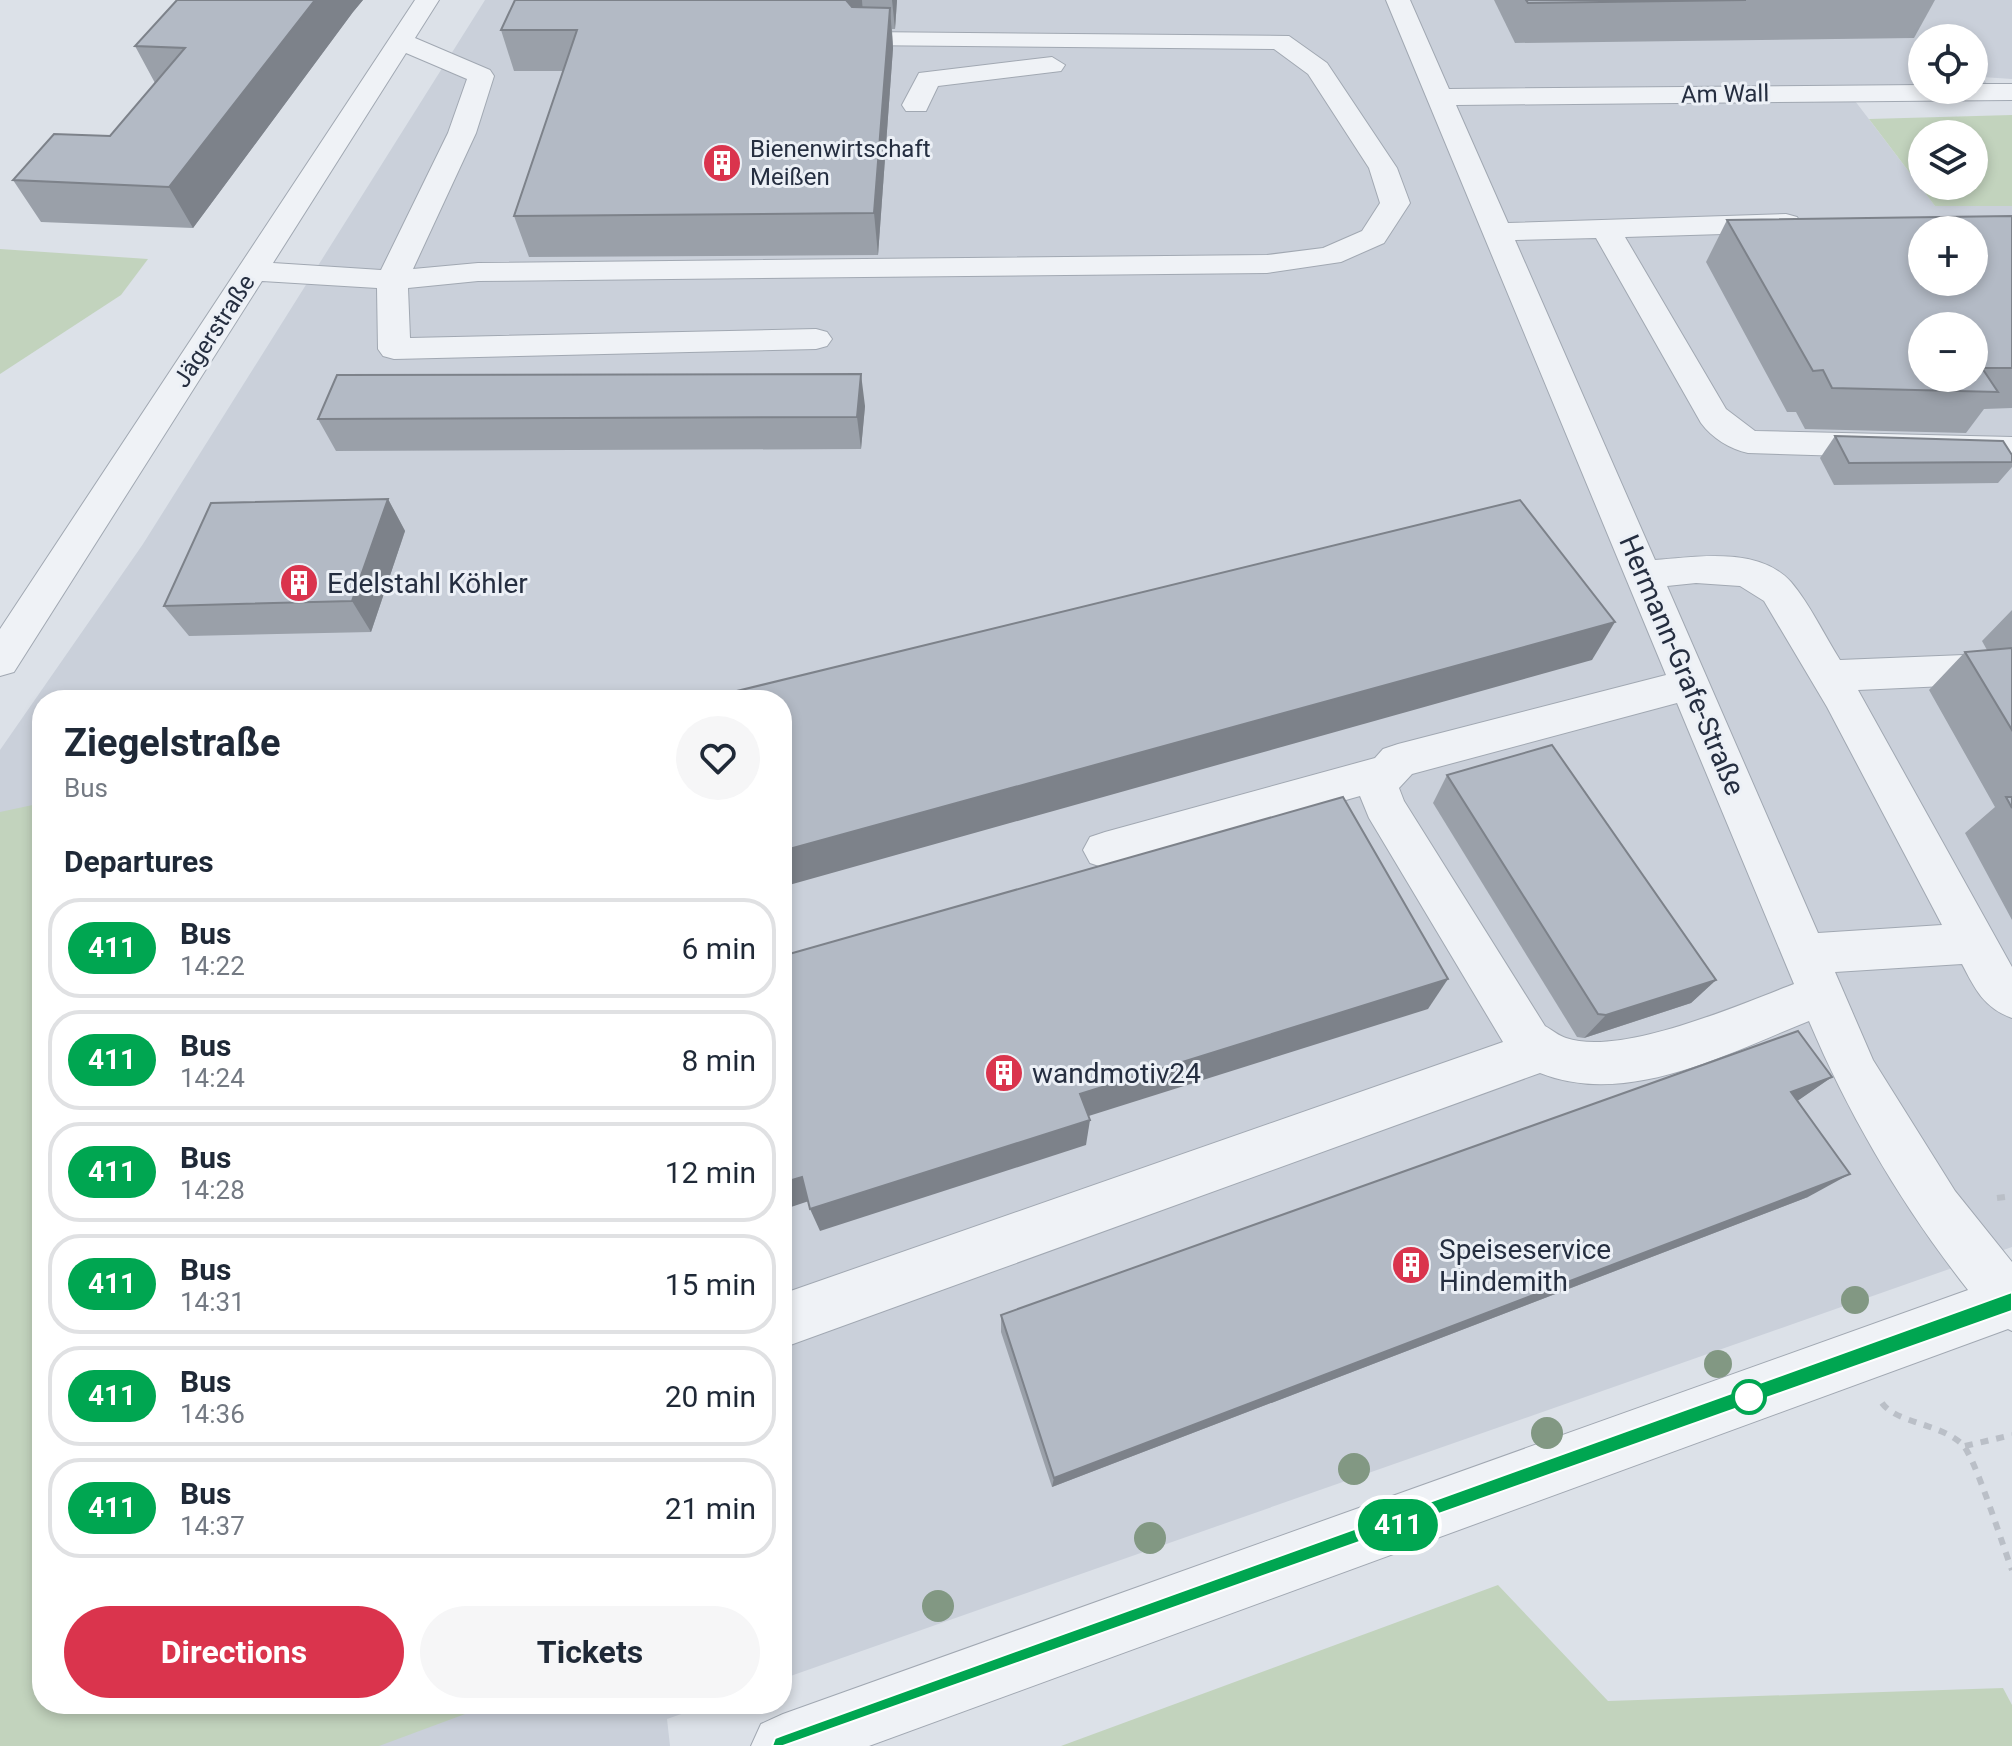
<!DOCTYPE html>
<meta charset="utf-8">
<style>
:root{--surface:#fff;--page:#f6f6f7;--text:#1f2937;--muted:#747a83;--line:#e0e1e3;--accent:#da344d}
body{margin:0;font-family:Roboto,sans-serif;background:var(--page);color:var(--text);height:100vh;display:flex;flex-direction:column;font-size:30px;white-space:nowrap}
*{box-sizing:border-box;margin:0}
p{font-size:26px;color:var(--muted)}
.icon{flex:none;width:44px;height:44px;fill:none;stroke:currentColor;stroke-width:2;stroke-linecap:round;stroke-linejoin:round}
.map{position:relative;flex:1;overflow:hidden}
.drawer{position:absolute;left:32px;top:690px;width:760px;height:1024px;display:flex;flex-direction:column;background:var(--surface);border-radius:32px;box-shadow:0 4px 12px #0003}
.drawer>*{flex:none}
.badge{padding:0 16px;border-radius:26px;font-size:28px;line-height:52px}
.fabs{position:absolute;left:1908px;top:24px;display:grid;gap:16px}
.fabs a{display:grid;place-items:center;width:80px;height:80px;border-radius:50%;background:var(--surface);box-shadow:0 4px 12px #0003;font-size:40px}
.map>.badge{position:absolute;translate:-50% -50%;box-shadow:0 0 0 4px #fff}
h2{padding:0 32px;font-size:30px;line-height:72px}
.round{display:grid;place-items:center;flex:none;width:84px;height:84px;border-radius:42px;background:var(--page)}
.headline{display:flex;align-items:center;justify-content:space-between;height:136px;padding:0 32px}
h1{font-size:38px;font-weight:700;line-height:60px}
.button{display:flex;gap:16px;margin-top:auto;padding:16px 32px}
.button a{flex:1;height:92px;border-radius:48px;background:var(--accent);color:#fff;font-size:32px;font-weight:700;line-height:92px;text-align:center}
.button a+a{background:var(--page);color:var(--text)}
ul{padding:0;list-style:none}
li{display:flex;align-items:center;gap:24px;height:100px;margin:0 16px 12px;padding:0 16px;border:4px solid var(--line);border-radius:32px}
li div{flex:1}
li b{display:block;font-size:30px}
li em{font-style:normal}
li .badge{min-width:88px;font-weight:700;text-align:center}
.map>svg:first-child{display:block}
</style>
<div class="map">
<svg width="2012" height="1746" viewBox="0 0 2012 1746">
<rect width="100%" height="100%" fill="#dce1e8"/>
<!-- built -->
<path fill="#cad0da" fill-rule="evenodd" d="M485,0H2012V79L1982,77L1992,91L1849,93L1935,206H2012V1247L782,1679V700H42V1704H710L667,1719L670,1746H0V750L143,544ZM1922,38H1974V90H1922ZM1922,230H1974V282H1922ZM1922,326H1974V378H1922Z"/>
<!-- green -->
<g fill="#c2d3bd" fill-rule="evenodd">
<path d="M2012,115V206H1935L1869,119ZM1922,134H1974V186H1922Z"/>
<path d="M0,249L148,259L121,295L0,374Z"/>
<path d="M42,803V1704H492L379,1746H0V812Z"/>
<path d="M1498,1585L1608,1701L2003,1688L2012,1705V1746H1061Z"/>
</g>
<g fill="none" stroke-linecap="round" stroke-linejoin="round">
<!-- minor casing -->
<g stroke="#a1a8b2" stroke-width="2">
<g id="minor">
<path d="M415,0H439L415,38L490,70L494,76L476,133L413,269L478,263L1267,255L1323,248L1362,231L1380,203L1369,168L1308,74L1274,49L856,45L852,40L856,35L865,32L1289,36L1327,63L1397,168L1410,203L1384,243L1341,262L1267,273L478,281L408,288L410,338L816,329L827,332L832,339L827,346L816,349L394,359L383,356L378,349L377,288L262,281L14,672L0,676V629ZM406,53L467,79L448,133L381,270L273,263Z"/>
<path d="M1386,0H1410L1449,89L1922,85V90H1974V84H2012V100L1456,105L1508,223L1786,214L1797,217L1801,223L1797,229L1786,232L1625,237L1726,409L1755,431L2012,437V461L1748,453C1730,449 1712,438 1701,423L1596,238L1515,240L1655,560C1696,557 1759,546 1791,582C1810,604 1824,635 1840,660L1989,654L2003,658L2009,669L2003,680L1989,684L1858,690L2012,967V1018C1984,1008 1975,989 1962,964L1835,972L1873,1060L1955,1191L2012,1262V1331L2008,1329L869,1746H751L761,1724L783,1714L1968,1290C1903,1207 1850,1118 1809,1021C1728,1053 1627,1108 1540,1073L782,1348V1294L1503,1042L1369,818L1360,796L1105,868L1090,863L1083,850L1090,837L1105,832L1375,758L1383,749L1398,744L1666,675ZM1696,583L1740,586L1764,601L1827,707L1942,925L1818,933L1667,586ZM1677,703L1794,984C1741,1004 1621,1057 1566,1038C1559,1036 1552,1030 1545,1026L1404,801L1399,788L1412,774Z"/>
<path d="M1052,57L1065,65L1061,71L938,86L926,111H906L902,105L919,73Z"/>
</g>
</g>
<!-- path -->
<g stroke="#babfc7" stroke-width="6" stroke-dasharray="8 8" stroke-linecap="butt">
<path d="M1997,1198L2012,1196"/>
<path d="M1882,1403C1896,1423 1939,1423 1962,1444C1975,1456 2003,1547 2012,1570"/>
<path d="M1965,1446L2012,1435"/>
</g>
<!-- minor -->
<use href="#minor" fill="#eff2f6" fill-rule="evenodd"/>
</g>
<!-- trees -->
<g fill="#829883">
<circle cx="1855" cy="1300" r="14"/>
<circle cx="1718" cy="1364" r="14"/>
<circle cx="1547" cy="1433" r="16"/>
<circle cx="1354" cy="1469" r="16"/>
<circle cx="1150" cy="1538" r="16"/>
<circle cx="938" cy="1606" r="16"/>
</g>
<!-- wall -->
<g fill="#9aa0a9">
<path d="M177,0H363L353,12L193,228L41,222L13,180L110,136L155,83L135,46Z"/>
<path d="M515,0H897L895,29H892L893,48L878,255L529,257L514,216L563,71H514L501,30Z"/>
<path d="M1494,0H1935L1914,38L1515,43Z"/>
<path d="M2012,216V408L1984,409L1966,433L1805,429L1796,412H1787L1706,262L1727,220Z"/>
<path d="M865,406L861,449L336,451L318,419Z"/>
<path d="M1835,436L2012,455V467L1998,483L1834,485L1820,458Z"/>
<path d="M388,499L405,531L371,632L189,636L164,606Z"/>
<path d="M2012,610V920L1965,833L1995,807L1929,690L1965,652L1987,650L1982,641Z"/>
<path d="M1447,775L1716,980L1691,1003L1584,1038L1577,1037L1433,803Z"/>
<path d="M1832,1077L1797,1101L1808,1197L1052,1487L1001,1332V1315Z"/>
</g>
<!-- shaded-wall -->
<g fill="#7d828a">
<path d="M315,0H363L353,12L193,228L169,187Z"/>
<path d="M845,0H862L864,29Z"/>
<path d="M892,0H897L895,29Z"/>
<path d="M890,8L893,48L878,255L874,213Z"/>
<path d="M861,374L865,406L861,449L857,417Z"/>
<path d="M388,499L405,531L371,632L352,601Z"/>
<path d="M1615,622L1592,660L782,887V851Z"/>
<path d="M1448,979L1428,1009L1076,1120L1080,1094Z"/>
<path d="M1716,980L1691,1003L1584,1038L1606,1015Z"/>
<path d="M1832,1077L1793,1104L1791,1092Z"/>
<path d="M1090,1120L1086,1145L820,1231L810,1209Z"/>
<path d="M1850,1174L1808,1197L1052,1487L1054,1478Z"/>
<path d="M802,1177L812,1200L782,1210V1183Z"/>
</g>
<!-- building -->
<g fill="#b3bac5" stroke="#7d828a" stroke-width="2" fill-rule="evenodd">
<path d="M177,0H315L169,187L13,180L54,134L110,136L185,48L135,46Z"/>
<path d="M515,0H846L852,7L890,8L874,213L514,216L577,30H501Z"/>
<path d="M1526,0H1746L1528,3Z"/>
<path d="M2012,216V368H1982L1998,392L1832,388L1823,370L1813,371L1727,220ZM1922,230H1974V282H1922ZM1922,326H1974V378H1922Z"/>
<path d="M861,374L857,417L318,419L337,375Z"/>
<path d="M1835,436L2003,441L2012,455V462L1849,463Z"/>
<path d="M388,499L352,601L164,606L211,503Z"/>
<path d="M1520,500L1615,622L782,851V700H700Z"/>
<path d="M2012,648V730L1965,652Z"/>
<path d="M1552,745L1716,980L1606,1015L1598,1014L1447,775Z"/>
<path d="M1343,797L1448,979L1080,1094L1090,1120L810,1209L802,1177L782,1183V956Z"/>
<path d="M2006,797H2012V808Z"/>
<path d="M1798,1031L1832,1077L1791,1092L1850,1174L1054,1478L1001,1315Z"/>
</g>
<!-- line -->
<path fill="#00a651" stroke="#fff" stroke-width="2" d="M2012,1292V1311L783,1746H772L775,1738L783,1735Z"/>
<!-- icons -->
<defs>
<g id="building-disc" transform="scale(2)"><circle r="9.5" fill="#da344d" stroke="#ecf0f6"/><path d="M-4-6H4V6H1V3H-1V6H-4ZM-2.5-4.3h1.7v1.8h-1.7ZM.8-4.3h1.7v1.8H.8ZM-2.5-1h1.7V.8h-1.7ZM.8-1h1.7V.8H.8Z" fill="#fff"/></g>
</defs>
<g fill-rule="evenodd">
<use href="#building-disc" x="722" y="163"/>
<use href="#building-disc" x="299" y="583"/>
<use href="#building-disc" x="1004" y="1073"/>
<use href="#building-disc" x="1411" y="1265"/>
</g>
<!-- markers -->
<circle fill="#fff" stroke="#00a651" stroke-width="4" cx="1749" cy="1397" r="16"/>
<g text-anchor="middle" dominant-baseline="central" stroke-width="6" stroke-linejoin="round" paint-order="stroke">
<!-- far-street labels -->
<g font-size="24" fill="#252e40" stroke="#ecf0f6">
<text transform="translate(1725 94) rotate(-1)">Am Wall</text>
<text transform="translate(214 331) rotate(-57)">Jägerstraße</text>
</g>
<!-- far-poi labels -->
<g font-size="24" fill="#252e40" stroke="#ecf0f6" text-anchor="start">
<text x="750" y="149">Bienenwirtschaft<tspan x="750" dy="28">Meißen</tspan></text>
</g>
<!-- poi labels -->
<g font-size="28" fill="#252e40" stroke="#ecf0f6" text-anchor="start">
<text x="327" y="583">Edelstahl Köhler</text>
<text x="1032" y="1073">wandmotiv24</text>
<text x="1439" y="1249">Speiseservice<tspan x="1439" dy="32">Hindemith</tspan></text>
</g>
<!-- street labels -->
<g font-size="28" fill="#252e40" stroke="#ecf0f6">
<text transform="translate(1682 665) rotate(67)">Hermann-Grafe-Straße</text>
</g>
</g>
</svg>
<div class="fabs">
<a><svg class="icon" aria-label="locate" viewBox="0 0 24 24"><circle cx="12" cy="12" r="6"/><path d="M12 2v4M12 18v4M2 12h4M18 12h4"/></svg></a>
<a><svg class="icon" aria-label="layers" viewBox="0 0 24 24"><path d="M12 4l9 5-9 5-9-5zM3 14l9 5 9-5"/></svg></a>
<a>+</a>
<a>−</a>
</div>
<b class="badge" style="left:1398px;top:1525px;background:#00a651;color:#fff">411</b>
<section class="drawer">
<div class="headline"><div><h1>Ziegelstraße</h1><p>Bus</p></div><a class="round"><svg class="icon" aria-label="heart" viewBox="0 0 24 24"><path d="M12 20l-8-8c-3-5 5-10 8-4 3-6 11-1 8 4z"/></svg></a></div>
<h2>Departures</h2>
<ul>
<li><span class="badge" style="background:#00a651;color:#fff">411</span><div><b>Bus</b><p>14:22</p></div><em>6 min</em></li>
<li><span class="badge" style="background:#00a651;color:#fff">411</span><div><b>Bus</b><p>14:24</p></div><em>8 min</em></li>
<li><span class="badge" style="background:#00a651;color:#fff">411</span><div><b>Bus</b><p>14:28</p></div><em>12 min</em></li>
<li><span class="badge" style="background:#00a651;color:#fff">411</span><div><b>Bus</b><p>14:31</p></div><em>15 min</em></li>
<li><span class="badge" style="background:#00a651;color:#fff">411</span><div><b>Bus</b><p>14:36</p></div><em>20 min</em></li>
<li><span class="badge" style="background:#00a651;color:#fff">411</span><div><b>Bus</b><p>14:37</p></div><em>21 min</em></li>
</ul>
<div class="button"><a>Directions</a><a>Tickets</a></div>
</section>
</div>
